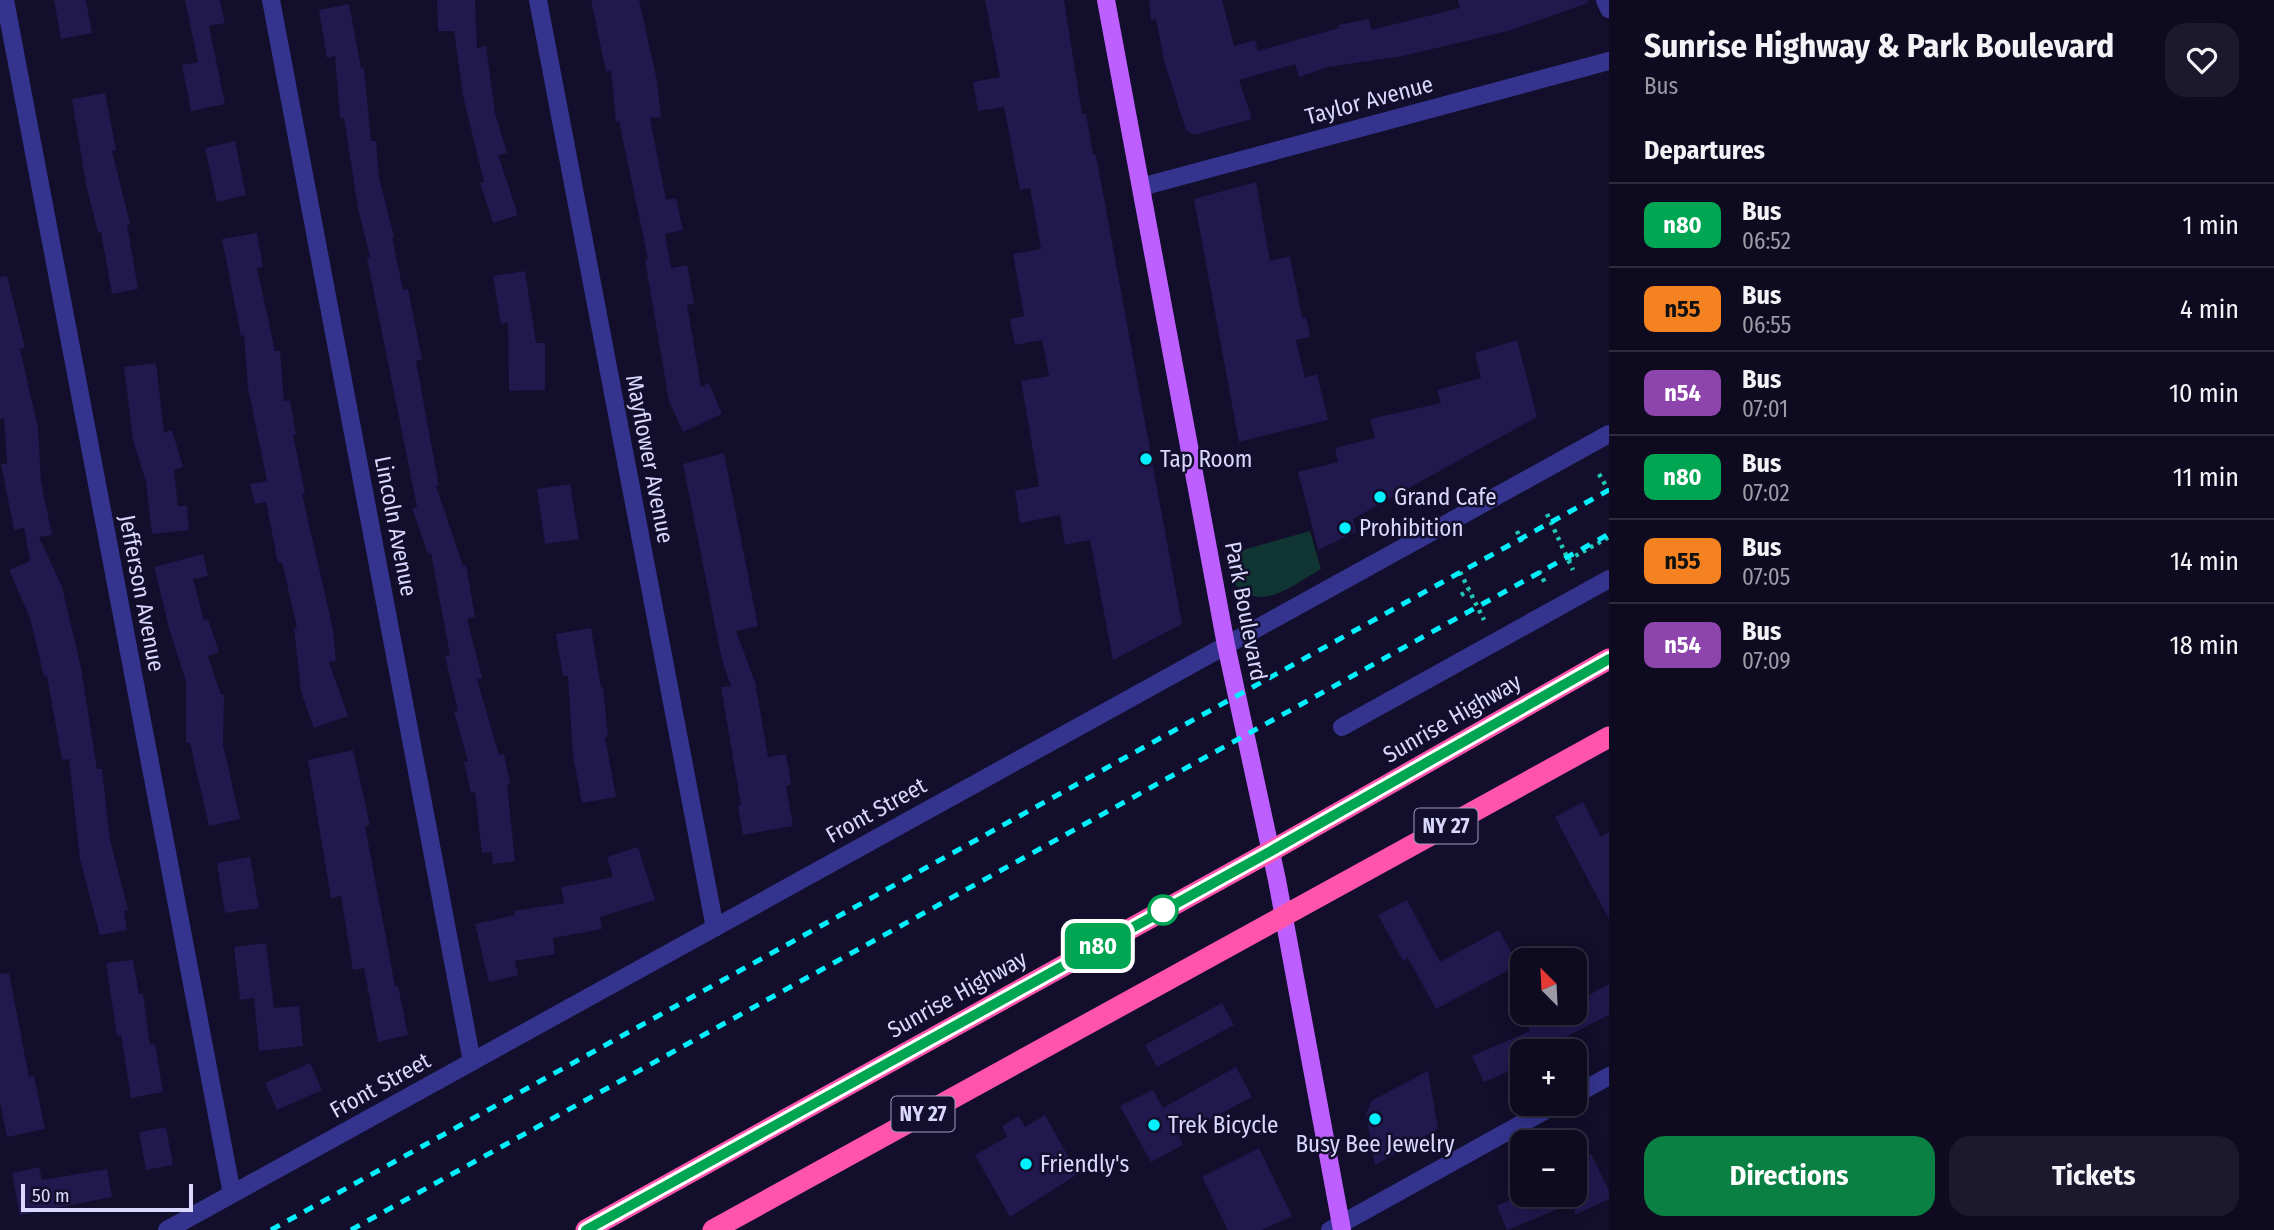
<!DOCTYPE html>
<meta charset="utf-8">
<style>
:root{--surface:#0e0a20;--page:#1c182d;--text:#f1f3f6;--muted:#9b9aa5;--line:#2e2b3e;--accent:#0b8043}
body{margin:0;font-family:"Fira Sans Condensed",sans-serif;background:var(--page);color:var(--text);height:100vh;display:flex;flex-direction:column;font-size:26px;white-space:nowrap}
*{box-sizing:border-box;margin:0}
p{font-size:23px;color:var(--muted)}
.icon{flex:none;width:38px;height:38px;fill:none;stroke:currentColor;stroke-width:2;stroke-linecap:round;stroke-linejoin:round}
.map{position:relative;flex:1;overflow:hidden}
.side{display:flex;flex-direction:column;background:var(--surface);width:665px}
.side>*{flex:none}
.badge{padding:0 14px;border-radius:10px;font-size:24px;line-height:46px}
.needle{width:46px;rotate:336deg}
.controls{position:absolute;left:1510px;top:948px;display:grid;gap:14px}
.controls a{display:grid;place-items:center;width:77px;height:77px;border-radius:14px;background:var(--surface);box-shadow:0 4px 18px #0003,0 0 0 2px var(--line);font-size:35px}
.scale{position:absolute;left:21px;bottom:18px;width:172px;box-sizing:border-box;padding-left:7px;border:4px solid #dad8ff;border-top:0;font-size:19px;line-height:24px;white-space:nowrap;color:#dad8ff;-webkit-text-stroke:5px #120e2b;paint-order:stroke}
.map>.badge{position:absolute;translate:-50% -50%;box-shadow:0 0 0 4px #fff}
h2{padding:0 35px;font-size:26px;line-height:63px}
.round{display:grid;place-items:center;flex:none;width:74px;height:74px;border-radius:21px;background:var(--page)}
.overview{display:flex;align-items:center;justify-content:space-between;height:119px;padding:0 35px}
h1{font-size:33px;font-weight:700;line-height:52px}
.action{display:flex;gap:14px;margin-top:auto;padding:14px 35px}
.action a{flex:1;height:80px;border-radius:21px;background:var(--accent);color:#fff;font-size:28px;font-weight:700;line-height:80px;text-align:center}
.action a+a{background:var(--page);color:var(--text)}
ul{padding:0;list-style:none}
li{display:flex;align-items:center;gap:21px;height:84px;padding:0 35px;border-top:2px solid var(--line)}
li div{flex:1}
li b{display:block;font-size:26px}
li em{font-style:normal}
li .badge{min-width:77px;font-weight:700;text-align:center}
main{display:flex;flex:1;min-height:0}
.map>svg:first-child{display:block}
</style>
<main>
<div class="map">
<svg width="1609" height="1230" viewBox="0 0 1609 1230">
<rect width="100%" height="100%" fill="#120e2b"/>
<!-- green -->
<path fill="#103533" d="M1310,531L1321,569C1294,584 1261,614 1235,584L1229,554Z"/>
<!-- building -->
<g fill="#21184e">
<path d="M54,0H86L92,33L61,39Z"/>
<path d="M185,0H220L225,23L209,26L225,104L191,111L182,65L198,62Z"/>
<path d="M437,0H475L477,48L486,46L495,113L507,153L498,155L518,215L493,223L480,183L484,182L463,96L454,31H438Z"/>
<path d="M591,0H639L657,81L661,117L650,118L666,200L676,198L683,230L665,234L671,268L687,265L694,304L687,305L701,387L709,383L722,414L683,432L669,401L645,260L648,259L619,121L616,122L611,70L606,72Z"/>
<path d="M985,0H1064L1082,114H1086L1093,154L1096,155L1182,624L1113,660L1090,540L1065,545L1060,515L1020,523L1015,491L1039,486L1021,381L1049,376L1042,340L1015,345L1010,319L1024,316L1013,254L1041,249L1030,188L1020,190L1004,107L978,111L973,82L1000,77Z"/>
<path d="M1149,0H1222L1234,46L1255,40L1258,51L1339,28L1338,25L1369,19L1371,30L1460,8L1458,0H1588V3L1508,31L1403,56L1328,67L1299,77L1295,64L1239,80L1252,119L1194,135L1186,130L1164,61L1156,19L1151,20Z"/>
<path d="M349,4L361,68H364L371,141H376L379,177L394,237H392L403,290L408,289L422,360L416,361L439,486H436L463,566L466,565L475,617L467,619L482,678L477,679L499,755L504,754L510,784L507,785L515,861L493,864L492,852L482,853L475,792L471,793L464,762L468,761L454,712L458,711L445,656L450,655L431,553L428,554L412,508L417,507L367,258L370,257L358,208L344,118H340L335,56L327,58L319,10Z"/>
<path d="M105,93L116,150L112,151L130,224L127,225L138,289L112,294L101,232H98L86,184L72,99Z"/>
<path d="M235,141L246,195L217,202L205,148Z"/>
<path d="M1256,182L1270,261L1290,256L1302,318L1306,317L1310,337L1296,340L1305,378L1317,374L1328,420L1239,442L1194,199Z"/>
<path d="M257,233L263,267L257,268L275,351H280L284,401L290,400L296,435H293L305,493L302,494L333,629L336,661L329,662L348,716L314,728L301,692L294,628H297L282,562L278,563L266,502L255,504L250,484L267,481L248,388L244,335L241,336L222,239Z"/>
<path d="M525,271L536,343H545V390L509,391L508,322L501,324L493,276Z"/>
<path d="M7,276L25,348L20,349L38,428L41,482L52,535L39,537L62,587L81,668L97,769H102L110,840L128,910L124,911L127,930L100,935L80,859L69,759L62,760L47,676L44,677L30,618L9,570L30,561L24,528L14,530L1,464H7L4,418L0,419V277Z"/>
<path d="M1517,340L1537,417L1353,519L1356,532L1318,550L1298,472L1338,462L1335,448L1375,438L1370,419L1441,403L1437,390L1481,378L1475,353Z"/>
<path d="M156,363L164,433L172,430L183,467L174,470L178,506H187L189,530L152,534L146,482L133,440L124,367Z"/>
<path d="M724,453L758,626L736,631L755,682L768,757L786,754L791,784L786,786L793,826L743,835L738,806L741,805L721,687L731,686L722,660L683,464Z"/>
<path d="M570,484L579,539L545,544L537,489Z"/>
<path d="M203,554L208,576L193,579L204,621L208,619L219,652L208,656L221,695H224L223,745L240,819L209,826L190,743H186V681L170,632L154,567Z"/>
<path d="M591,628L601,687H603L608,737H605L616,797L582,803L573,756L568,676H563L556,634Z"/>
<path d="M353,750L370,825L365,826L395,986H398L408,1035L378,1042L364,968L353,970L341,896L331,898L308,760Z"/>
<path d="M1583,802L1601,837L1609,832V919L1555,817Z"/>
<path d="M638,847L655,900L600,917L602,929L553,938L555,954L515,961L518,975L489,982L475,924L515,915L514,911L564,903L561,887L613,877L607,857Z"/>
<path d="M250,857L259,908L225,913L217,863Z"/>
<path d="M1407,900L1440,962L1499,930L1518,965L1436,1009L1408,958L1403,961L1378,915Z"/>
<path d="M266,943L274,1008L299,1006L303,1046L259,1051L254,998L240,1000L234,947Z"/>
<path d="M133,960L139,994H143L150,1045L155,1044L163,1092L131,1098L121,1035L117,1036L106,963Z"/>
<path d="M9,973L29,1077L34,1076L45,1129L7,1137L0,1102V974Z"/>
<path d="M1609,984V1015L1536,1052H1522V1058L1516,1060L1519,1067L1484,1082L1472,1056L1530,1031L1522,1013H1587L1580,1000Z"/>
<path d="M1222,1003L1234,1025L1157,1067L1145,1045Z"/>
<path d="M310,1063L322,1090L277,1110L265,1083Z"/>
<path d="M1236,1067L1252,1097L1179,1136L1183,1145L1151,1162L1120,1106L1153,1090L1163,1108Z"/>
<path d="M1428,1071L1438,1129L1375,1165L1366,1115L1371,1101Z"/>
<path d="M1045,1115L1078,1174L1010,1217L975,1155L1007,1137L1002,1126L1019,1116L1025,1127Z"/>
<path d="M166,1127L173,1165L146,1170L139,1132Z"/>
<path d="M1259,1148L1292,1216L1262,1230H1228L1202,1177Z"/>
<path d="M1591,1154L1609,1191V1199L1575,1215V1202L1507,1230L1497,1206L1521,1195H1575V1162Z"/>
<path d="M39,1167L42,1180L107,1169L112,1197L20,1215L12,1173Z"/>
</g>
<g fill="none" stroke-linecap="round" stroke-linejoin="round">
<!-- path -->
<g stroke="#23c7b7" stroke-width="4.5" stroke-dasharray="3.5 5" stroke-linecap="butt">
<path d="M1599,474L1609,491"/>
<path d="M1547,514L1573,570"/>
<path d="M1517,531L1522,543"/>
<path d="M1568,560L1609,537"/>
<path d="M1539,571L1546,585"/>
<path d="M1460,572L1484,620"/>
<path d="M1461,595L1469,590"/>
</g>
<!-- minor -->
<g stroke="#34348e" stroke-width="18">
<path d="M5,0L232,1194"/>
<path d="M271,0L472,1062"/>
<path d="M538,0L715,928"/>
<path d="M1605,0L1609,9"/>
<path d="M1141,187L1609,61"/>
<path d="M1342,727L1609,579"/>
<path d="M1575,1095L1609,1076"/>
<path d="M167,1230L1609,434"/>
<path d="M1330,1230L1557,1104"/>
</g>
<!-- major -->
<path stroke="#bd5fff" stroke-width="18" d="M1106,0L1226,645L1277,880L1342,1230"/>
<!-- highway -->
<g stroke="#ff53ac" stroke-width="21">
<path d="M586,1230L1271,851L1609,659"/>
<path d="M713,1230L1609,737"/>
</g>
<!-- rail -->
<g stroke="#04f0ff" stroke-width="5" stroke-dasharray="10 9" stroke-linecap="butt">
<path d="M271,1230L1609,490"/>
<path d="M351,1230L1609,534"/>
</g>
</g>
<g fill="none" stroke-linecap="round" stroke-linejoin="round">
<!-- line casing -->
<g stroke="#fff" stroke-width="16">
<path id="line" d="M586,1230L1271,851L1609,659"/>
</g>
<!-- line -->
<use href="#line" stroke="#00a651" stroke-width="10"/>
</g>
<!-- markers -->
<g fill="#04f0ff" stroke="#120e2b" stroke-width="2.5">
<circle cx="1146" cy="459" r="7"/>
<circle cx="1380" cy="497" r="7"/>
<circle cx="1345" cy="528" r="7"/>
<circle cx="1375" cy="1119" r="7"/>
<circle cx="1154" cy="1125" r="7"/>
<circle cx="1026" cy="1164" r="7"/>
</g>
<circle fill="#fff" stroke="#00a651" stroke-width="3.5" cx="1163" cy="910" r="14"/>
<g text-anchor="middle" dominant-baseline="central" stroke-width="5" stroke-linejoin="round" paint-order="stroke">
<!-- shield labels -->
<g fill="#120e2b" stroke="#9e9bbf" stroke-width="2">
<rect x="1414.5" y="808.5" width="63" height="35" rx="5"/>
<rect x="891.5" y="1096.5" width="63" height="35" rx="5"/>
</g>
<g font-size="21" font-weight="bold" fill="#dad8ff">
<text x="1446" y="826">NY 27</text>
<text x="923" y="1114">NY 27</text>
</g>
<!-- street labels -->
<g font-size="23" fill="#dad8ff" stroke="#120e2b">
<text transform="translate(1369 100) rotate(-15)">Taylor Avenue</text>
<text transform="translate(650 459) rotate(79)">Mayflower Avenue</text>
<text transform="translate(396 526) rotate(79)">Lincoln Avenue</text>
<text transform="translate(142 593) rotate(79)">Jefferson Avenue</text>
<text transform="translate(1246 611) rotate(79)">Park Boulevard</text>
<text transform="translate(1452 718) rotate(-30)">Sunrise Highway</text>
<text transform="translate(876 810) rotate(-29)">Front Street</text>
<text transform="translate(957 994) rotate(-29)">Sunrise Highway</text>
<text transform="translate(380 1085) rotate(-29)">Front Street</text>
</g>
<!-- poi labels -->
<g font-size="23" fill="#dad8ff" stroke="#120e2b" text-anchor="start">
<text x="1160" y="459">Tap Room</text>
<text x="1394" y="497">Grand Cafe</text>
<text x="1359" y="528">Prohibition</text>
<text x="1168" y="1125">Trek Bicycle</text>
<text x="1375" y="1144" text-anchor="middle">Busy Bee Jewelry</text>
<text x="1040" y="1164">Friendly's</text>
</g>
</g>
</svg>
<div class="controls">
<a><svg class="needle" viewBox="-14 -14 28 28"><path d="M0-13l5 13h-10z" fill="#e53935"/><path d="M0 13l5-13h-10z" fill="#9b9aa5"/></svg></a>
<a>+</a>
<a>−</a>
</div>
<div class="scale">50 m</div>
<b class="badge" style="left:1098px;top:946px;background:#00a651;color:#fff">n80</b>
</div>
<section class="side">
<div class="overview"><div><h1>Sunrise Highway &amp; Park Boulevard</h1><p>Bus</p></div><a class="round"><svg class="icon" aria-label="heart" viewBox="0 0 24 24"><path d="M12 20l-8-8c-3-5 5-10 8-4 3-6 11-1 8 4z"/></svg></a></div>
<h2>Departures</h2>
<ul>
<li><span class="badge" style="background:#00a651;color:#fff">n80</span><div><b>Bus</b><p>06:52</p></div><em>1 min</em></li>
<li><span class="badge" style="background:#f58220;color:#111">n55</span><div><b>Bus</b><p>06:55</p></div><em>4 min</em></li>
<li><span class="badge" style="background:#8e44ad;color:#fff">n54</span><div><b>Bus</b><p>07:01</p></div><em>10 min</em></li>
<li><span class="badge" style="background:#00a651;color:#fff">n80</span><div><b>Bus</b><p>07:02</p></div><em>11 min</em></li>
<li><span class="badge" style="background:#f58220;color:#111">n55</span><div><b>Bus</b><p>07:05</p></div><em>14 min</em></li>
<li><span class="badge" style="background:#8e44ad;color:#fff">n54</span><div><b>Bus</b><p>07:09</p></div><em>18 min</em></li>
</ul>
<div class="action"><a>Directions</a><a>Tickets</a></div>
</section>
</main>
